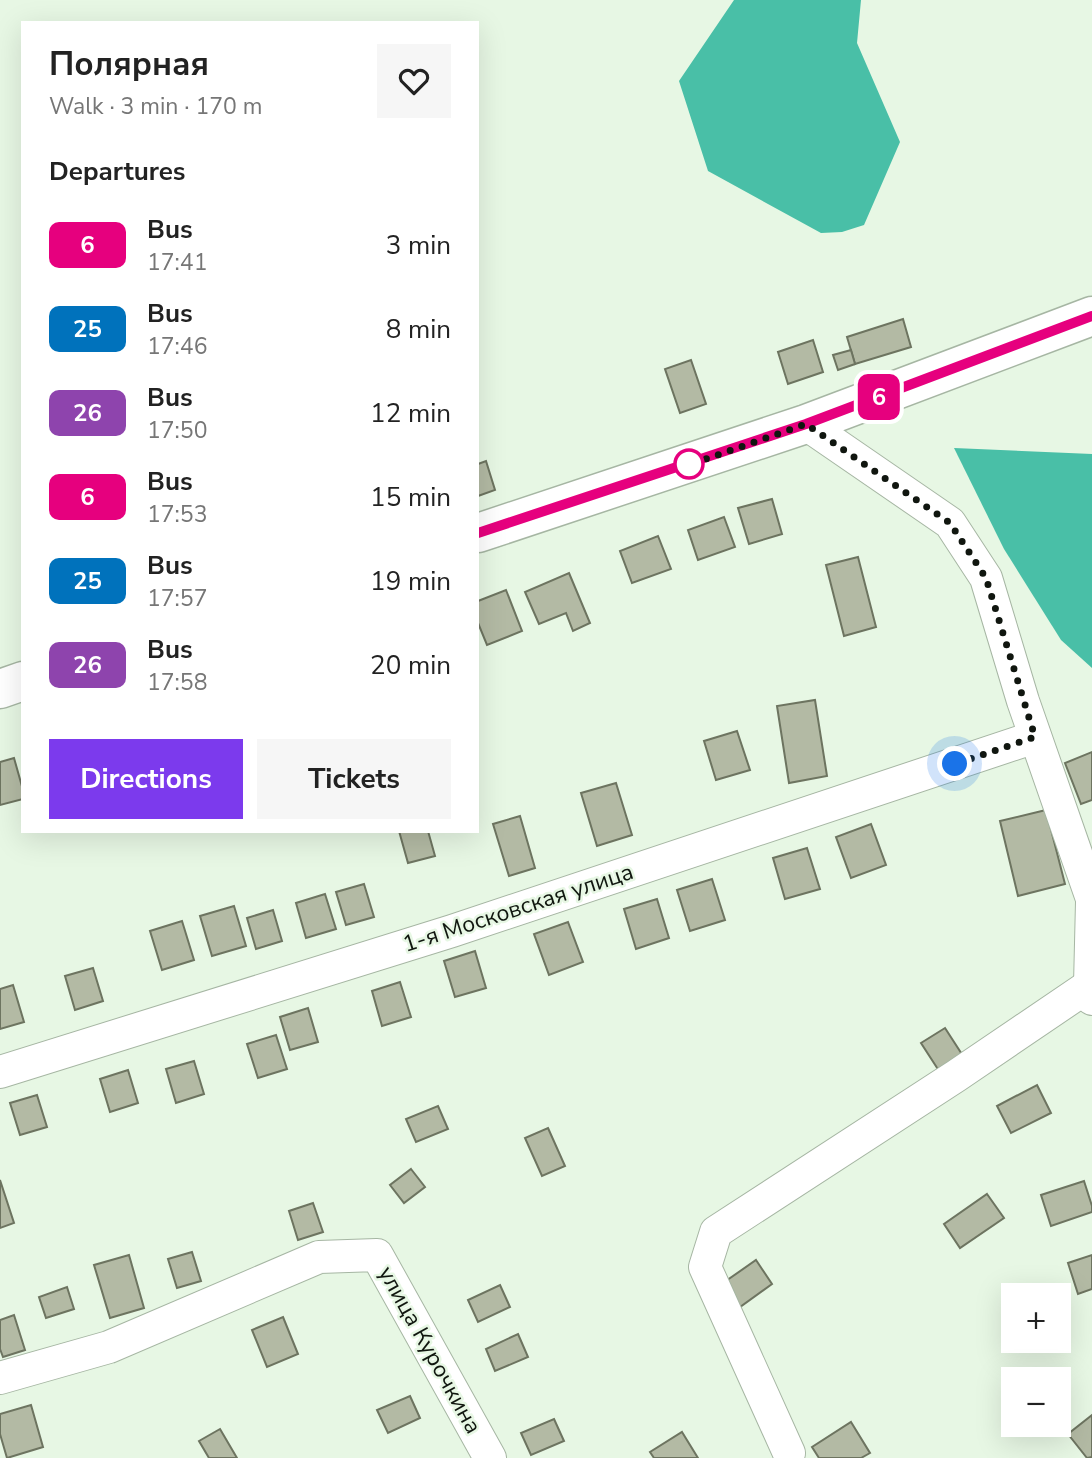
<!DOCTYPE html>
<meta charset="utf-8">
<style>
:root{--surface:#fff;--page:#f6f6f6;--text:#222;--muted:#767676;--accent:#7c3aed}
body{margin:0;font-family:"Nunito Sans",sans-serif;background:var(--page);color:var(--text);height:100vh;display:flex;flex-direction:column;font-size:26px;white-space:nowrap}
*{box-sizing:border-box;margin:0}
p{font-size:23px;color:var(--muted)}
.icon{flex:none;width:38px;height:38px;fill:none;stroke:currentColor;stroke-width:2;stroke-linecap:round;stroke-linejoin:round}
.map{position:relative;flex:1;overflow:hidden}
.sheet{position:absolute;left:21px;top:21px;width:458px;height:812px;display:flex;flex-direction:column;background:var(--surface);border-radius:0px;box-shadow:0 7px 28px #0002}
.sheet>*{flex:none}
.badge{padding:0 14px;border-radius:10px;font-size:24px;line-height:46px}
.controls{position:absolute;left:1001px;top:1283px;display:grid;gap:14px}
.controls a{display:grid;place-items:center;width:70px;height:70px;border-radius:0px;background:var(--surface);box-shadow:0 7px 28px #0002;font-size:35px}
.you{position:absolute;width:35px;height:35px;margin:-18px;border:5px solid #fff;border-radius:50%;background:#1a73e8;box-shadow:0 0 0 10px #1a73e833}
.map>.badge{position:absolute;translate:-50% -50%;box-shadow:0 0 0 4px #fff}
h2{padding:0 28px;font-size:26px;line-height:63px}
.round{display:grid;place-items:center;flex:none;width:74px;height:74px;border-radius:0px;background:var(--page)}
.headline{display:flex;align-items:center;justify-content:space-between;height:119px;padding:0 28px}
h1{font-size:33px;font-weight:700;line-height:52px}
.button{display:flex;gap:14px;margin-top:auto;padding:14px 28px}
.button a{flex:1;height:80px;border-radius:0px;background:var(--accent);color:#fff;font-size:28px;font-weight:700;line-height:80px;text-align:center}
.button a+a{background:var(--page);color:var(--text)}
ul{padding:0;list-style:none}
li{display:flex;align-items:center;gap:21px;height:84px;padding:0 28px}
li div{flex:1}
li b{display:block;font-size:26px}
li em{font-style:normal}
li .badge{min-width:77px;font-weight:700;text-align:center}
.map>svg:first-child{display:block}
</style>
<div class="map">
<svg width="1092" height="1458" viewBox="0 0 1092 1458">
<rect width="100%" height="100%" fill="#e7f7e4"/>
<!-- water -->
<g fill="#49bfa7">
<path d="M734,0H861L857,43L900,142L864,225L842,232L821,233L708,171L679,81Z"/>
<path d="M954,448L1092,454V668L1061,640L1004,549Z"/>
</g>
<!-- building -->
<g fill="#b3baa4" stroke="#6d7460" stroke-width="2">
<path d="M903,319L911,347L855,364L847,337Z"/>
<path d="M813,340L823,372L788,384L778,352Z"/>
<path d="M851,350L855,364L838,370L833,355Z"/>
<path d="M691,360L706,404L680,413L665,369Z"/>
<path d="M486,461L495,490L478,496V464Z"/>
<path d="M772,499L782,534L749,544L738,508Z"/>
<path d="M724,517L735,547L698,560L688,530Z"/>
<path d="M658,536L671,569L632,583L620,551Z"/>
<path d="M858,557L876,627L844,636L826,565Z"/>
<path d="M569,573L590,623L573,631L566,613L539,624L525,592Z"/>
<path d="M506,590L522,631L487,645L478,623V601Z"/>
<path d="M815,700L827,776L789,783L777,706Z"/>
<path d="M737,731L750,770L716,780L704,741Z"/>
<path d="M1092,752V800L1081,804L1065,763Z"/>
<path d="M14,758L23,790V799L0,805V762Z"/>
<path d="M616,783L632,835L597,846L581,793Z"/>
<path d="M1046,810L1065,884L1018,896L1000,821Z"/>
<path d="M520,816L535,868L509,876L493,824Z"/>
<path d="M871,824L886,865L851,878L836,837Z"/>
<path d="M399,831H428L435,856L408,863Z"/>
<path d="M807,848L820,889L785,899L773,858Z"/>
<path d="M712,879L725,920L690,931L677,890Z"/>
<path d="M364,884L374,917L346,925L336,892Z"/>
<path d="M325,894L336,929L306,938L296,903Z"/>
<path d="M657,899L669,938L636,949L624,909Z"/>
<path d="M234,906L246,946L212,956L200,916Z"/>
<path d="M273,910L282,941L256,949L247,918Z"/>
<path d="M182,921L194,960L162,970L150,931Z"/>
<path d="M568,922L583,962L549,975L534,934Z"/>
<path d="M475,951L486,988L455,997L444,961Z"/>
<path d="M93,968L103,1001L75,1010L65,976Z"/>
<path d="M400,982L411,1017L382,1026L372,991Z"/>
<path d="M13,985L24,1022L0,1029V989Z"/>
<path d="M308,1008L318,1042L290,1050L280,1017Z"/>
<path d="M945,1028L965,1059L941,1074L921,1043Z"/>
<path d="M276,1035L287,1069L258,1078L247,1044Z"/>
<path d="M194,1061L204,1094L176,1103L166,1069Z"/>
<path d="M128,1070L138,1103L110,1112L100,1079Z"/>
<path d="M1037,1085L1051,1113L1011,1133L997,1106Z"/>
<path d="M37,1095L47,1127L20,1135L10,1103Z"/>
<path d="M438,1106L448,1129L416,1142L406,1119Z"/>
<path d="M548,1128L565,1166L542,1176L525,1138Z"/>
<path d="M411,1169L425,1187L404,1203L390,1185Z"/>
<path d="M0,1180L14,1223L0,1228Z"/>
<path d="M1084,1181L1092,1206V1212L1051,1226L1041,1195Z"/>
<path d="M987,1194L1004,1218L960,1248L944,1224Z"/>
<path d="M313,1203L323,1232L298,1240L289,1211Z"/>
<path d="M192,1252L201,1281L177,1288L168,1259Z"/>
<path d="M129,1255L144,1308L110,1318L94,1265Z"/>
<path d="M1092,1255V1289L1078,1294L1068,1263Z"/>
<path d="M756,1260L772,1284L740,1307L723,1283Z"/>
<path d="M500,1285L510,1307L478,1322L468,1300Z"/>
<path d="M67,1287L74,1309L46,1318L39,1297Z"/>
<path d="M14,1315L25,1350L3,1357L0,1349V1320Z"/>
<path d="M283,1317L298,1354L267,1367L252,1330Z"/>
<path d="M518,1334L528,1357L495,1371L486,1349Z"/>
<path d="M410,1396L420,1418L388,1433L377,1410Z"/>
<path d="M31,1405L43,1447L7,1458L0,1434V1414Z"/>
<path d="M1092,1415V1457L1087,1458L1068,1434Z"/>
<path d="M554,1419L564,1441L531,1455L521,1433Z"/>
<path d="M851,1422L870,1453L861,1458H819L812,1447Z"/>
<path d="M220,1429L237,1458H209L199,1441Z"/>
<path d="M682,1432L698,1458H654L650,1452Z"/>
</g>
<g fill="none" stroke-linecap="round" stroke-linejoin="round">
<!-- minor casing -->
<g stroke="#a6b6a3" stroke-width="34">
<g id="minor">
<path d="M806,424L950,523L986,578L1023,701L1092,899"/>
<path d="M1092,902L1090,985L1092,999"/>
<path d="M0,1072L452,931L1035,737"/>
<path d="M0,1378L109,1347L319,1257L377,1255L490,1458"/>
<path d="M789,1453L705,1267L716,1232L956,1076L1090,985"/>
</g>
</g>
<!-- major casing -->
<g stroke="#a6b6a3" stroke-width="41">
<g id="major">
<path d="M478,533L806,424L1092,316"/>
<path d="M0,689L23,681"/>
</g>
</g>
<!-- minor -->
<use href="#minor" stroke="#fff" stroke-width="32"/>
<!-- major -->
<use href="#major" stroke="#fff" stroke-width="38"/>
</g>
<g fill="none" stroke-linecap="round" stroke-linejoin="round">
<!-- line casing -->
<g stroke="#fff" stroke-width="16">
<path id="line" d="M478,533L806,424L1092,316"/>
</g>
<!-- line -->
<use href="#line" stroke="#e6007e" stroke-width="10"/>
<!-- walk -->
<path stroke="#10160f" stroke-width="7" stroke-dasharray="0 12.6" d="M689,464L686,466L806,424L950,523L986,578L1035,737L955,764"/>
</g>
<!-- markers -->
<circle fill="#fff" stroke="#e6007e" stroke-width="3.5" cx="689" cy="464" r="14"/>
<g text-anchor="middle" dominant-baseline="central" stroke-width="5" stroke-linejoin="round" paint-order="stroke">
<!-- street labels -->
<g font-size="23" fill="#10160f" stroke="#e7f7e4">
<text transform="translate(518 908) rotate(-18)">1-я Московская улица</text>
<text transform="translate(430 1350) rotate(61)">улица Курочкина</text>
</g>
</g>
</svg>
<div class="controls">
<a>+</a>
<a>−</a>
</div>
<div class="you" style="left:955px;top:764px"></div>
<b class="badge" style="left:879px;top:397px;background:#e6007e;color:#fff">6</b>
<section class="sheet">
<div class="headline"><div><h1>Полярная</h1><p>Walk · 3 min · 170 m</p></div><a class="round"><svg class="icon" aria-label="heart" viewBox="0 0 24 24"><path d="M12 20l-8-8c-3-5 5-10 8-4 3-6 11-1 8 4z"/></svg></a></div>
<h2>Departures</h2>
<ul>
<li><span class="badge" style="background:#e6007e;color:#fff">6</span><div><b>Bus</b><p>17:41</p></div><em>3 min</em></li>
<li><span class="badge" style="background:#0072bc;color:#fff">25</span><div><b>Bus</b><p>17:46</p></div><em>8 min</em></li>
<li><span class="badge" style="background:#8e44ad;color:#fff">26</span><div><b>Bus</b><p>17:50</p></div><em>12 min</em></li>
<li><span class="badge" style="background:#e6007e;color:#fff">6</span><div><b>Bus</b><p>17:53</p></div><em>15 min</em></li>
<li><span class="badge" style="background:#0072bc;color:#fff">25</span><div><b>Bus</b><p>17:57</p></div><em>19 min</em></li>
<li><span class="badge" style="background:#8e44ad;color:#fff">26</span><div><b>Bus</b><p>17:58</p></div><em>20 min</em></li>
</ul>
<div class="button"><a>Directions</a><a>Tickets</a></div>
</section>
</div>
